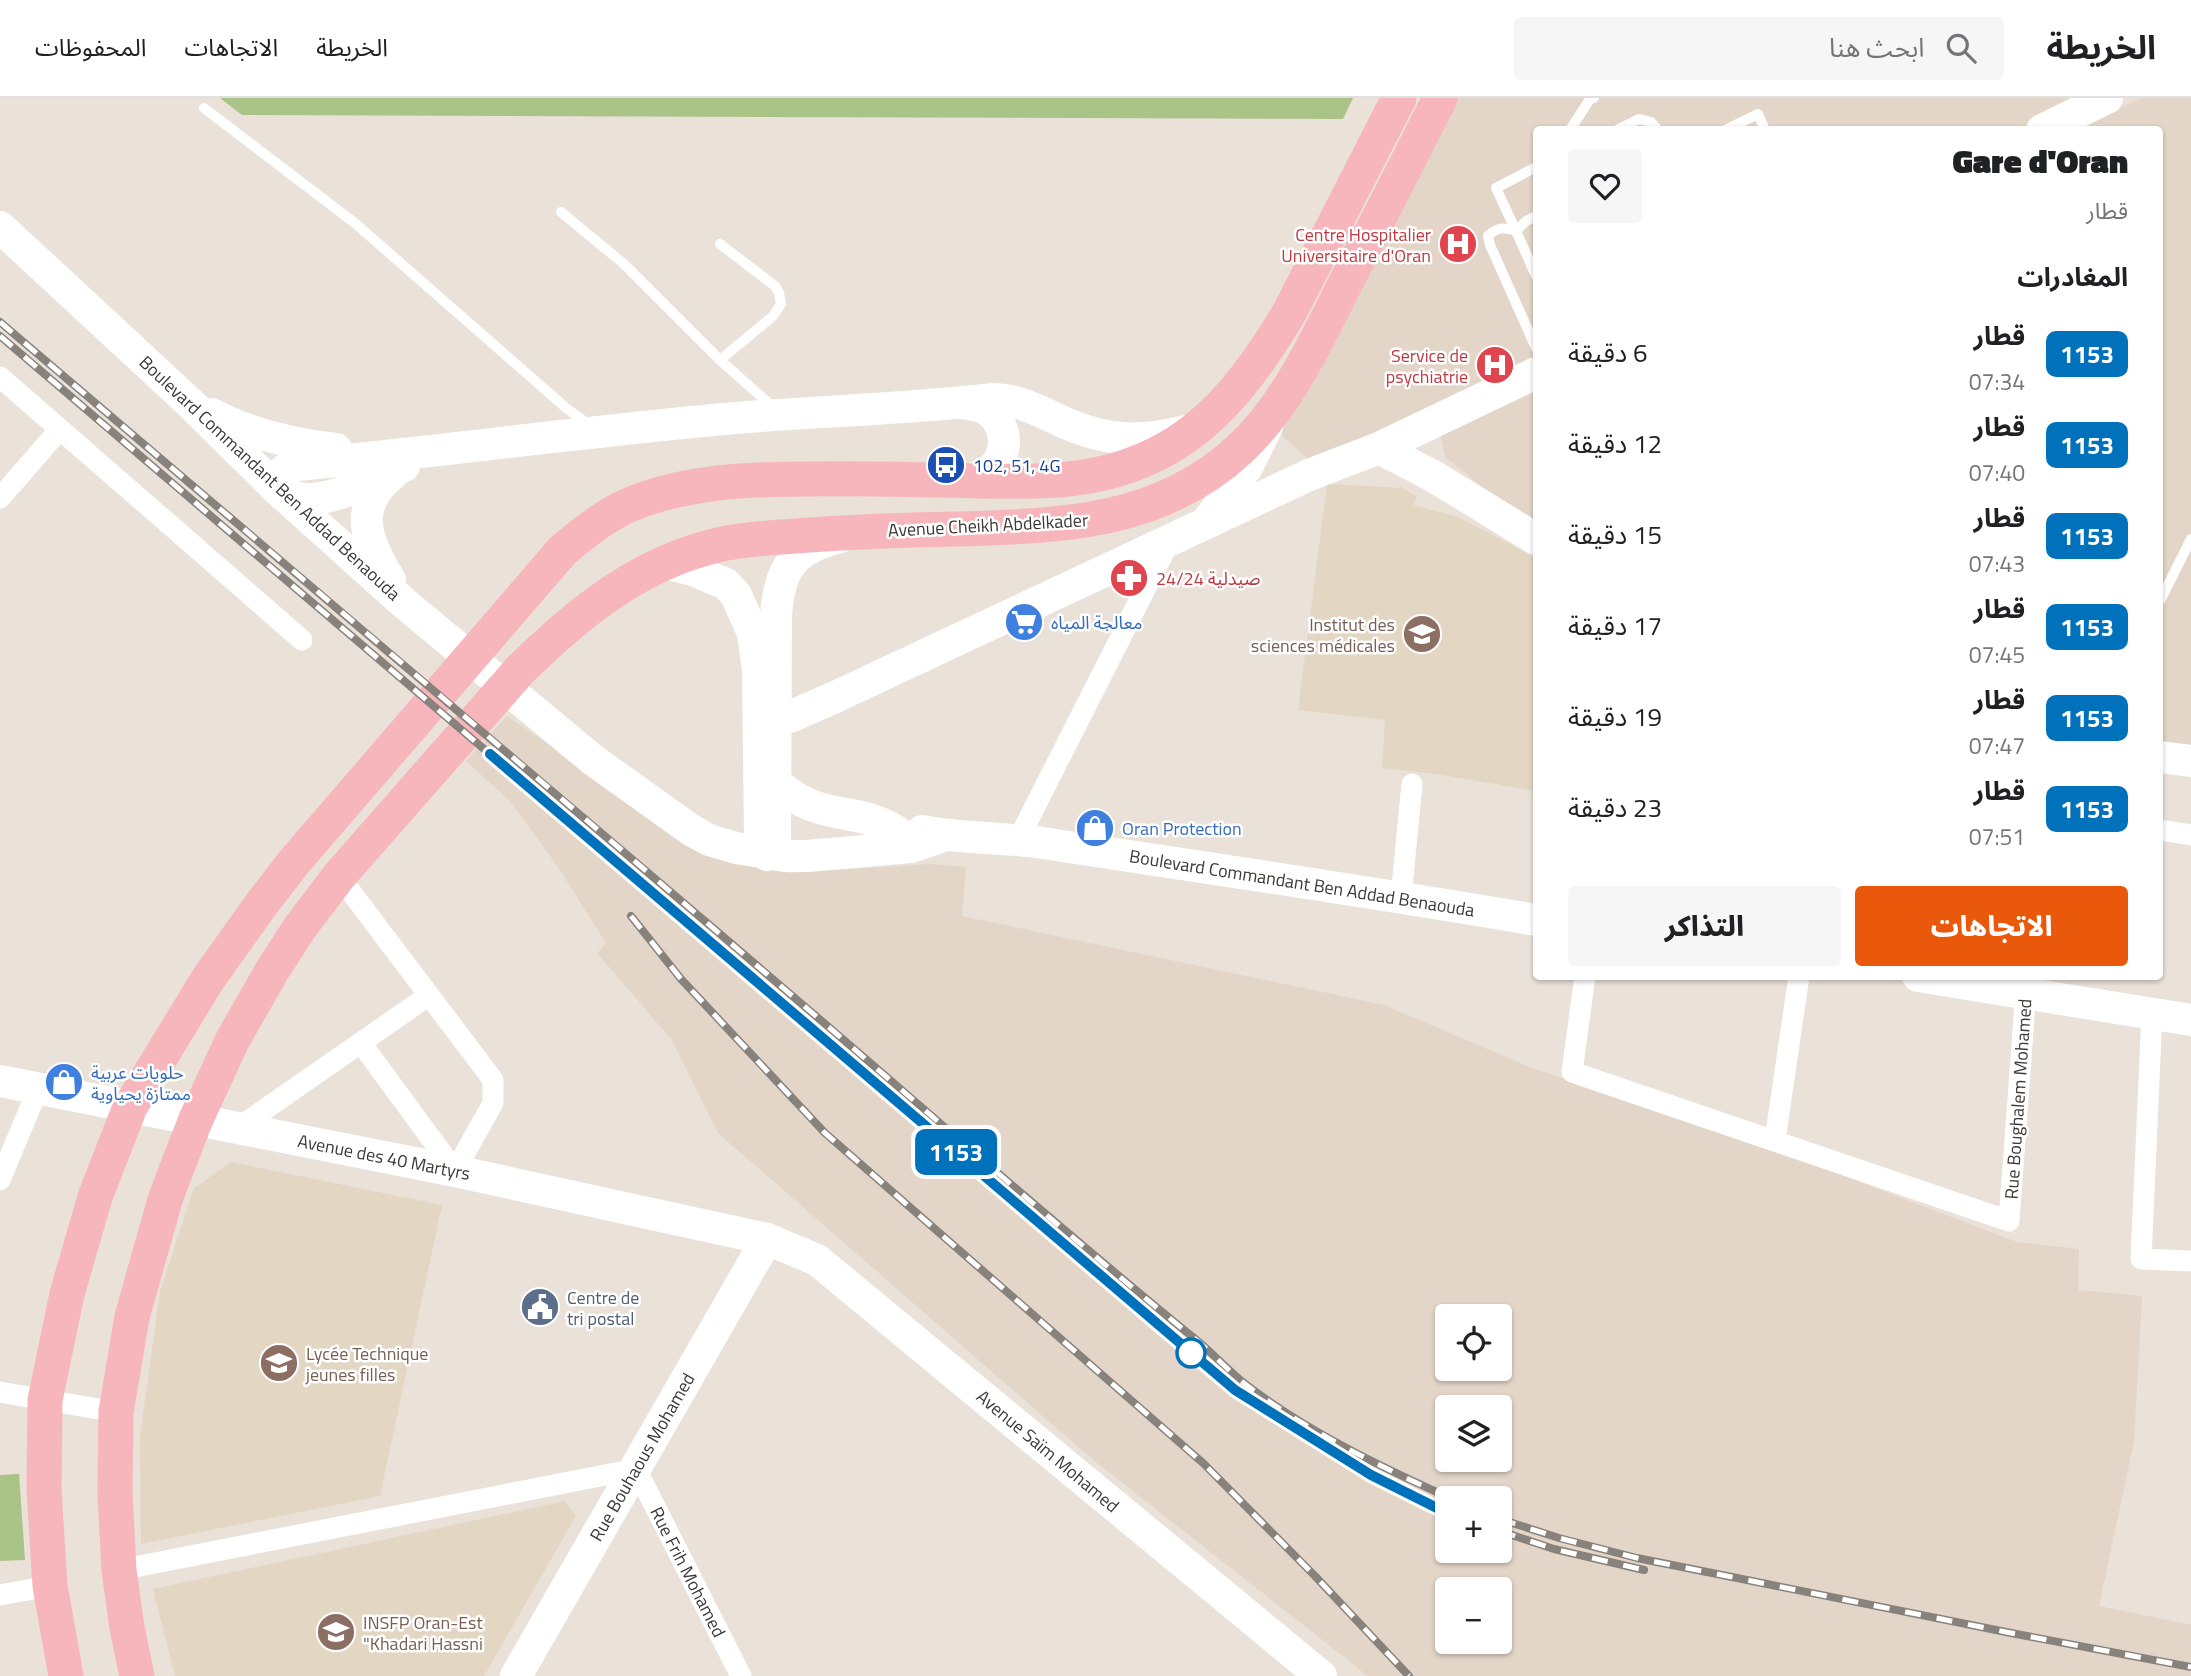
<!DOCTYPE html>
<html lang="ar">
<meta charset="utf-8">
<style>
:root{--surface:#fff;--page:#f6f6f6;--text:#202124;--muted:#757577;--line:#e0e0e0;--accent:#ea580c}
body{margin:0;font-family:"Titillium Web","Noto Sans Arabic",sans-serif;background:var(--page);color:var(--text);direction:rtl;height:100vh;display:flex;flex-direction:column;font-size:26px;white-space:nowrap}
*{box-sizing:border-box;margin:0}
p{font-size:23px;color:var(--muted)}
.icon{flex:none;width:38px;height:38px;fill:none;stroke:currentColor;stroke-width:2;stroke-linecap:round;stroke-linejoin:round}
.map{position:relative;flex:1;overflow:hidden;direction:ltr}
.details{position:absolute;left:1533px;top:28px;width:630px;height:854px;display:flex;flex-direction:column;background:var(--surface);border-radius:7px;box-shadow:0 2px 5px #0004;direction:rtl}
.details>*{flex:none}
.badge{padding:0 14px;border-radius:10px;font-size:24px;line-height:46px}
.fabs{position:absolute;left:1435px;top:1206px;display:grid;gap:14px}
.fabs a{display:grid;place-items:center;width:77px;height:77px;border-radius:7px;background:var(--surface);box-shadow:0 2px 5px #0004;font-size:35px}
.map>.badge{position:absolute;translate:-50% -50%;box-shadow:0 0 0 4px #fff}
h2{padding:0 35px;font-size:26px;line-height:63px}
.round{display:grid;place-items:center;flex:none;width:74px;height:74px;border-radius:7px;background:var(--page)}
.head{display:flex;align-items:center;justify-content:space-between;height:119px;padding:0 35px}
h1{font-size:33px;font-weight:800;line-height:52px}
.primary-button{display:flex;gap:14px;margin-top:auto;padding:14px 35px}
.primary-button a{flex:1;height:80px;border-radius:7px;background:var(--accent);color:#fff;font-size:28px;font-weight:800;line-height:80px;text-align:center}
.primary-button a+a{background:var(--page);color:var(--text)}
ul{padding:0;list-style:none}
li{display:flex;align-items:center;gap:21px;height:91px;padding:0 35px}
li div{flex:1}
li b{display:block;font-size:26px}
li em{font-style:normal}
li .badge{min-width:77px;font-weight:700;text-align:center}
header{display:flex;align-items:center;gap:42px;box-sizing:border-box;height:98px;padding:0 35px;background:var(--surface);border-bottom:2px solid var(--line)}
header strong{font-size:33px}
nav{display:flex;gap:38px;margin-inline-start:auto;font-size:24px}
.search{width:490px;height:63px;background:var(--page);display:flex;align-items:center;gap:18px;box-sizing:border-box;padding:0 24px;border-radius:7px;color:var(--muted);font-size:26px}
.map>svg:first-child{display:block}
</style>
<header>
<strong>الخريطة</strong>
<div class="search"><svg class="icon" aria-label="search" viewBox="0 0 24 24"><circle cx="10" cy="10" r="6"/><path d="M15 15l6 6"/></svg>ابحث هنا</div>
<nav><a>الخريطة</a><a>الاتجاهات</a><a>المحفوظات</a></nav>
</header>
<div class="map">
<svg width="2191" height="1578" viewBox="0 0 2191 1578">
<rect width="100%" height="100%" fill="#eae1d8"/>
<!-- built -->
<g fill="#e3d5c7" fill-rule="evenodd">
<path d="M1455,0H2099L2031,31L1536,32V261L1313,365L1280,336Z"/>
<path d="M2141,0H2191V650L2160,646V32H2076Z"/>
<path d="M1536,289V424L1504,406L1445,359L1440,335Z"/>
<path d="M507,618L670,729L721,760L790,775L931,766L966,769L962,818L1384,907L1532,970L1736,1037L2017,1144L2079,1151L2078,1192L2142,1198L2134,1343L2099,1508L2191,1527V1578H1368L1091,1360L718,1035L672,942L597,855L606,845L558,769L511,704L466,663ZM1447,1218H1500V1270H1447ZM1447,1309H1500V1362H1447ZM1447,1400H1500V1452H1447ZM1447,1491H1500V1544H1447Z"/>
</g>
<!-- education -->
<g fill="#e3d7c3">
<path d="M1327,386L1403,390L1417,399L1413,407L1458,419L1536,460V693L1429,675L1382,670L1385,622L1298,612Z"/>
<path d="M231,1064L442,1107L380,1398L141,1446L140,1338L160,1193L194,1090Z"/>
<path d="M565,1403L576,1418L484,1578H175L153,1491Z"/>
</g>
<!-- green -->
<g fill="#aac387">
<path d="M220,0H1353L1343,21L242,17Z"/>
<path d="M19,1376L25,1462L0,1463V1377Z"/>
</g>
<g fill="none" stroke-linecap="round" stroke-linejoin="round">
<!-- lane -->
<g stroke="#fff" stroke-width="10">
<path d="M204,10L356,126L566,310L591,328"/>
<path d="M1570,32L1590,1L1594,0"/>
<path d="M1617,32L1639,21L1651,24L1658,32"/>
<path d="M1725,32L1758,16L1765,32"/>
<path d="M1536,69L1496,90L1516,133L1526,123L1536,118"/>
<path d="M561,114L624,166L720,262L774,310"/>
<path d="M720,146L775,188L779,195L781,206L773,218L720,262"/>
<path d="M1536,178L1516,133C1504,129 1497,129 1488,138L1490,147L1536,250"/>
<path d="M2160,503L2191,441"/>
</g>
<!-- street -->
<g stroke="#fff" stroke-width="21">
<path d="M0,279L302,542"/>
<path d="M0,400L60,331"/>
<path d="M2160,732L2191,737"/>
<path d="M1018,742L1169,444"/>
<path d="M339,778L493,982V1005L455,1073L361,945"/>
<path d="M1401,799L1412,686"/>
<path d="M1585,878L1572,974L2009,1123L2027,878"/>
<path d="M2152,915L2141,1161L2191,1163"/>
<path d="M238,1030L428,898"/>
<path d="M1775,1042L1799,878"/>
<path d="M0,1082L38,991"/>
<path d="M0,1294L116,1314"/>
<path d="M119,1472L636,1371L741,1578"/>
<path d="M0,1497L50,1488"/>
</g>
<!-- secondary -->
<g stroke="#fff" stroke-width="32">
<path d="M2042,32L2107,0"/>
<path d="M0,129L190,305L278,392L404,505L593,662L691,732L709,742L736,750L785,758H807L911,749L943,738"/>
<path d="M963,305C970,307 978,307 984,310C1005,321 1010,349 996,367C989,375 977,379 967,383"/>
<path d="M212,316C251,337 293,346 336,351"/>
<path d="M1379,350L1433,378L1536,441"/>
<path d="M404,368C378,379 338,401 310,401C298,402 288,396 278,392C274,376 283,371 297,367C443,353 589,333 735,320C821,313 908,311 994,301C1021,302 1041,314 1065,325C1109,344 1140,344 1186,333"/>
<path d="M1209,421L1247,369L1267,329"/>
<path d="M663,465L693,472L726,486L736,497L753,535L758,572L760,740L767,757L775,741L776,518C779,470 793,451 840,439"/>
<path d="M390,482C366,443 351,408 394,375"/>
<path d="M759,627L792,618L833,600L1309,377L1379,350L1536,275"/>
<path d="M2160,659L2191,663"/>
<path d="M777,685C819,725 854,707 896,733"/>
<path d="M922,733C962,741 1003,739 1043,745C1208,770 1372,794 1536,822"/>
<path d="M1918,878L2191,922"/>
<path d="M0,983L455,1073L767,1141L817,1162L1321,1578"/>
<path d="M516,1578L767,1141"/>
</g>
<!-- primary -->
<g stroke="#f7b6bb" stroke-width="35">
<path d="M66,1578L50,1488L44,1392L45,1302L67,1196L95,1099L130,1009L208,881L263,804L294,764L563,452C584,435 604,418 629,407C687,383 749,381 811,381C868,380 924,382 981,383C1048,384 1105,385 1166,351C1220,321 1258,267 1289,215L1399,0"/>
<path d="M137,1578L127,1530L119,1472L115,1397L116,1314L132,1219L165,1102L175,1075L196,1021L233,941L273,871L301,828L339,778L520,572C577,516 639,465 718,447C743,441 770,440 795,438C849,434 902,432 956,431C1059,428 1160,426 1240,351C1289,305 1318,239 1348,180C1379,120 1410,60 1440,0"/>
</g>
<!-- rail casing -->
<g stroke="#88827d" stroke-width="8">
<g id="rail">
<path d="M0,224C274,457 550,690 824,925C945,1029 1065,1135 1189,1236C1209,1251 1226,1271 1245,1286C1308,1334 1379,1368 1450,1400"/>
<path d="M0,238L1235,1292L1259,1307"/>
<path d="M631,818L681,881L825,1035L1203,1365L1314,1477L1409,1578"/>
<path d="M1315,1343L1371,1377L1447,1415"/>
<path d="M1500,1421L1559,1440L1637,1460L2011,1535L2191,1569"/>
<path d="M1500,1433L1554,1451L1644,1472"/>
</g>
</g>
<!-- rail -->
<use href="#rail" stroke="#fff" stroke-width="5" stroke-dasharray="16" stroke-linecap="butt"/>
</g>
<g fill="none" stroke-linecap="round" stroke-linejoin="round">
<!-- line casing -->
<g stroke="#fff" stroke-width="16">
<path id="line" d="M490,656L1235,1292L1371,1377L1447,1415"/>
</g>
<!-- line -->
<use href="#line" stroke="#0072bc" stroke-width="10"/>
</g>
<!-- icons -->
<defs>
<g id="hospital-disc" transform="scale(2.0125)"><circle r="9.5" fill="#e0444e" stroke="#fff"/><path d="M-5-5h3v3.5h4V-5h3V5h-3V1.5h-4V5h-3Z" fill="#fff"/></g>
<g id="bus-disc" transform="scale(2.0125)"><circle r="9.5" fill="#1a4fb4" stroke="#fff"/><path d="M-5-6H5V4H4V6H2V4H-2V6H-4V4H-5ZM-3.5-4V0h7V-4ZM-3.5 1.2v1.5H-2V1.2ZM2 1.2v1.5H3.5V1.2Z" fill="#fff"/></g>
<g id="pharmacy-disc" transform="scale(2.0125)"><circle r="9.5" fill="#e0444e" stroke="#fff"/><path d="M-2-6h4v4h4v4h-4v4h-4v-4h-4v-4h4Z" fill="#fff"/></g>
<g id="supermarket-disc" transform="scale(2.0125)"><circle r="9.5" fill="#3f7fe0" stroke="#fff"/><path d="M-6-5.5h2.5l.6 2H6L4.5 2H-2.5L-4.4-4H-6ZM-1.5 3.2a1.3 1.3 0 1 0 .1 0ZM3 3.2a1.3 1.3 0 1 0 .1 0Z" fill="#fff"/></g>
<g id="university-disc" transform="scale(2.0125)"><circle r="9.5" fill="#8d6e63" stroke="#fff"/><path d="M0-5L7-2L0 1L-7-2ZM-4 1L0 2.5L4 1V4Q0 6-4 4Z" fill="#fff"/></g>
<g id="shop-disc" transform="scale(2.0125)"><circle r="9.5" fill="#3f7fe0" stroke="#fff"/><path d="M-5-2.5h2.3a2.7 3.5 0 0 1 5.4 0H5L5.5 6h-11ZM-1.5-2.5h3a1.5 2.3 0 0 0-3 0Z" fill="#fff"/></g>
<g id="civic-disc" transform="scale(2.0125)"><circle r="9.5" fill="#5c6f8a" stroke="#fff"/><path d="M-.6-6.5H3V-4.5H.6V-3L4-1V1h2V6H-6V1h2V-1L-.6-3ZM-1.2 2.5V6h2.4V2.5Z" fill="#fff"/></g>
<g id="school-disc" transform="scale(2.0125)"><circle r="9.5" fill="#8d6e63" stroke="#fff"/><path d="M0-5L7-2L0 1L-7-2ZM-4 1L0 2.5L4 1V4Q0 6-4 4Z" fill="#fff"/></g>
</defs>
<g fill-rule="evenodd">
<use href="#hospital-disc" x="1458" y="146"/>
<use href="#hospital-disc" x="1495" y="267"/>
<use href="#bus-disc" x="946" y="367"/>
<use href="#pharmacy-disc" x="1129" y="480"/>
<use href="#supermarket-disc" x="1024" y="524"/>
<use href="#university-disc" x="1422" y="536"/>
<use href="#shop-disc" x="1095" y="730"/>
<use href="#shop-disc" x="64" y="984"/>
<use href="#civic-disc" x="540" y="1209"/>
<use href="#school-disc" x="279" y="1265"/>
<use href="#university-disc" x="336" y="1534"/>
</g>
<!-- markers -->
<circle fill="#fff" stroke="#0072bc" stroke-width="3.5" cx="1191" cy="1255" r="14"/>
<g text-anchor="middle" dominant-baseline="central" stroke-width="5" stroke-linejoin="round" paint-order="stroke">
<!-- health labels -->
<g font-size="18" fill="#be3a42" stroke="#fff" text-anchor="end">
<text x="1431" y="136">Centre Hospitalier<tspan x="1431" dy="21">Universitaire d'Oran</tspan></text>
<text x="1468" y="257">Service de<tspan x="1468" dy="21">psychiatrie</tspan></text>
<text x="1156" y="480" text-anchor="start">صيدلية 24/24</text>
</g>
<!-- transit labels -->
<g font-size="18" fill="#164399" stroke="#fff" text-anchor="start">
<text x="973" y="367">102, 51, 4G</text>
</g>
<!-- street labels -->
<g font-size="18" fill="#3c3936" stroke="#fff">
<text transform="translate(270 380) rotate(43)">Boulevard Commandant Ben Addad Benaouda</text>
<text transform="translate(988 427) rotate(-3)">Avenue Cheikh Abdelkader</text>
<text transform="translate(1302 785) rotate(9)">Boulevard Commandant Ben Addad Benaouda</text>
<text transform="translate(2018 1001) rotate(-86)">Rue Boughalem Mohamed</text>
<text transform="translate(384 1059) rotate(11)">Avenue des 40 Martyrs</text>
<text transform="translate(1048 1353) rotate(40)">Avenue Saïm Mohamed</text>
<text transform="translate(642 1359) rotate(-60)">Rue Bouhaous Mohamed</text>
<text transform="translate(688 1474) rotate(63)">Rue Frih Mohamed</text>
</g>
<!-- shop labels -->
<g font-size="18" fill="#366cbe" stroke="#fff" text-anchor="start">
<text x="1051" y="524">معالجة المياه</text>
<text x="1122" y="730">Oran Protection</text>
<text x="91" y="974">حلويات عربية<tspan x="91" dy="21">ممتازة يحياوية</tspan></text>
</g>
<!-- education labels -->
<g font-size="18" fill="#785e54" stroke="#fff" text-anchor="start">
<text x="1395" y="526" text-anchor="end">Institut des<tspan x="1395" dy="21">sciences médicales</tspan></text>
<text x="306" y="1255">Lycée Technique<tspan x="306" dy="21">jeunes filles</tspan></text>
<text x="363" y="1524">INSFP Oran-Est<tspan x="363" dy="21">"Khadari Hassni</tspan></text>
</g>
<!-- service labels -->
<g font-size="18" fill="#4e5e75" stroke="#fff" text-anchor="start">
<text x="567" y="1199">Centre de<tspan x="567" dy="21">tri postal</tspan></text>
</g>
</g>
</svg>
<div class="fabs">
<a><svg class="icon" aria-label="locate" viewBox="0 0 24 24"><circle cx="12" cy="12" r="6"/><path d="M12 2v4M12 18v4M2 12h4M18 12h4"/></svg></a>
<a><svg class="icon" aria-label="layers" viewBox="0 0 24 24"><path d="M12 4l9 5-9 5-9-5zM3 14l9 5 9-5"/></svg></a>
<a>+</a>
<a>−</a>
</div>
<b class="badge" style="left:956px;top:1054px;background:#0072bc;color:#fff">1153</b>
<section class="details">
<div class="head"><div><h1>Gare d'Oran</h1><p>قطار</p></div><a class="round"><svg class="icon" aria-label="heart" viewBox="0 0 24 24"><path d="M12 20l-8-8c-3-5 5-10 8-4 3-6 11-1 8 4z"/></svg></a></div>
<h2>المغادرات</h2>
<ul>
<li><span class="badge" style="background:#0072bc;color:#fff">1153</span><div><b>قطار</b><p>07:34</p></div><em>6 دقيقة</em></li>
<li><span class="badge" style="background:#0072bc;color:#fff">1153</span><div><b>قطار</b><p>07:40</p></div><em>12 دقيقة</em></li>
<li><span class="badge" style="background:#0072bc;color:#fff">1153</span><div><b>قطار</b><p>07:43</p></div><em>15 دقيقة</em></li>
<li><span class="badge" style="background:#0072bc;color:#fff">1153</span><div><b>قطار</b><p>07:45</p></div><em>17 دقيقة</em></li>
<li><span class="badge" style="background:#0072bc;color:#fff">1153</span><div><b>قطار</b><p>07:47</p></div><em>19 دقيقة</em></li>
<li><span class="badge" style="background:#0072bc;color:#fff">1153</span><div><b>قطار</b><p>07:51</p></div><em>23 دقيقة</em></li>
</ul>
<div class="primary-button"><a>الاتجاهات</a><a>التذاكر</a></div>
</section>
</div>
